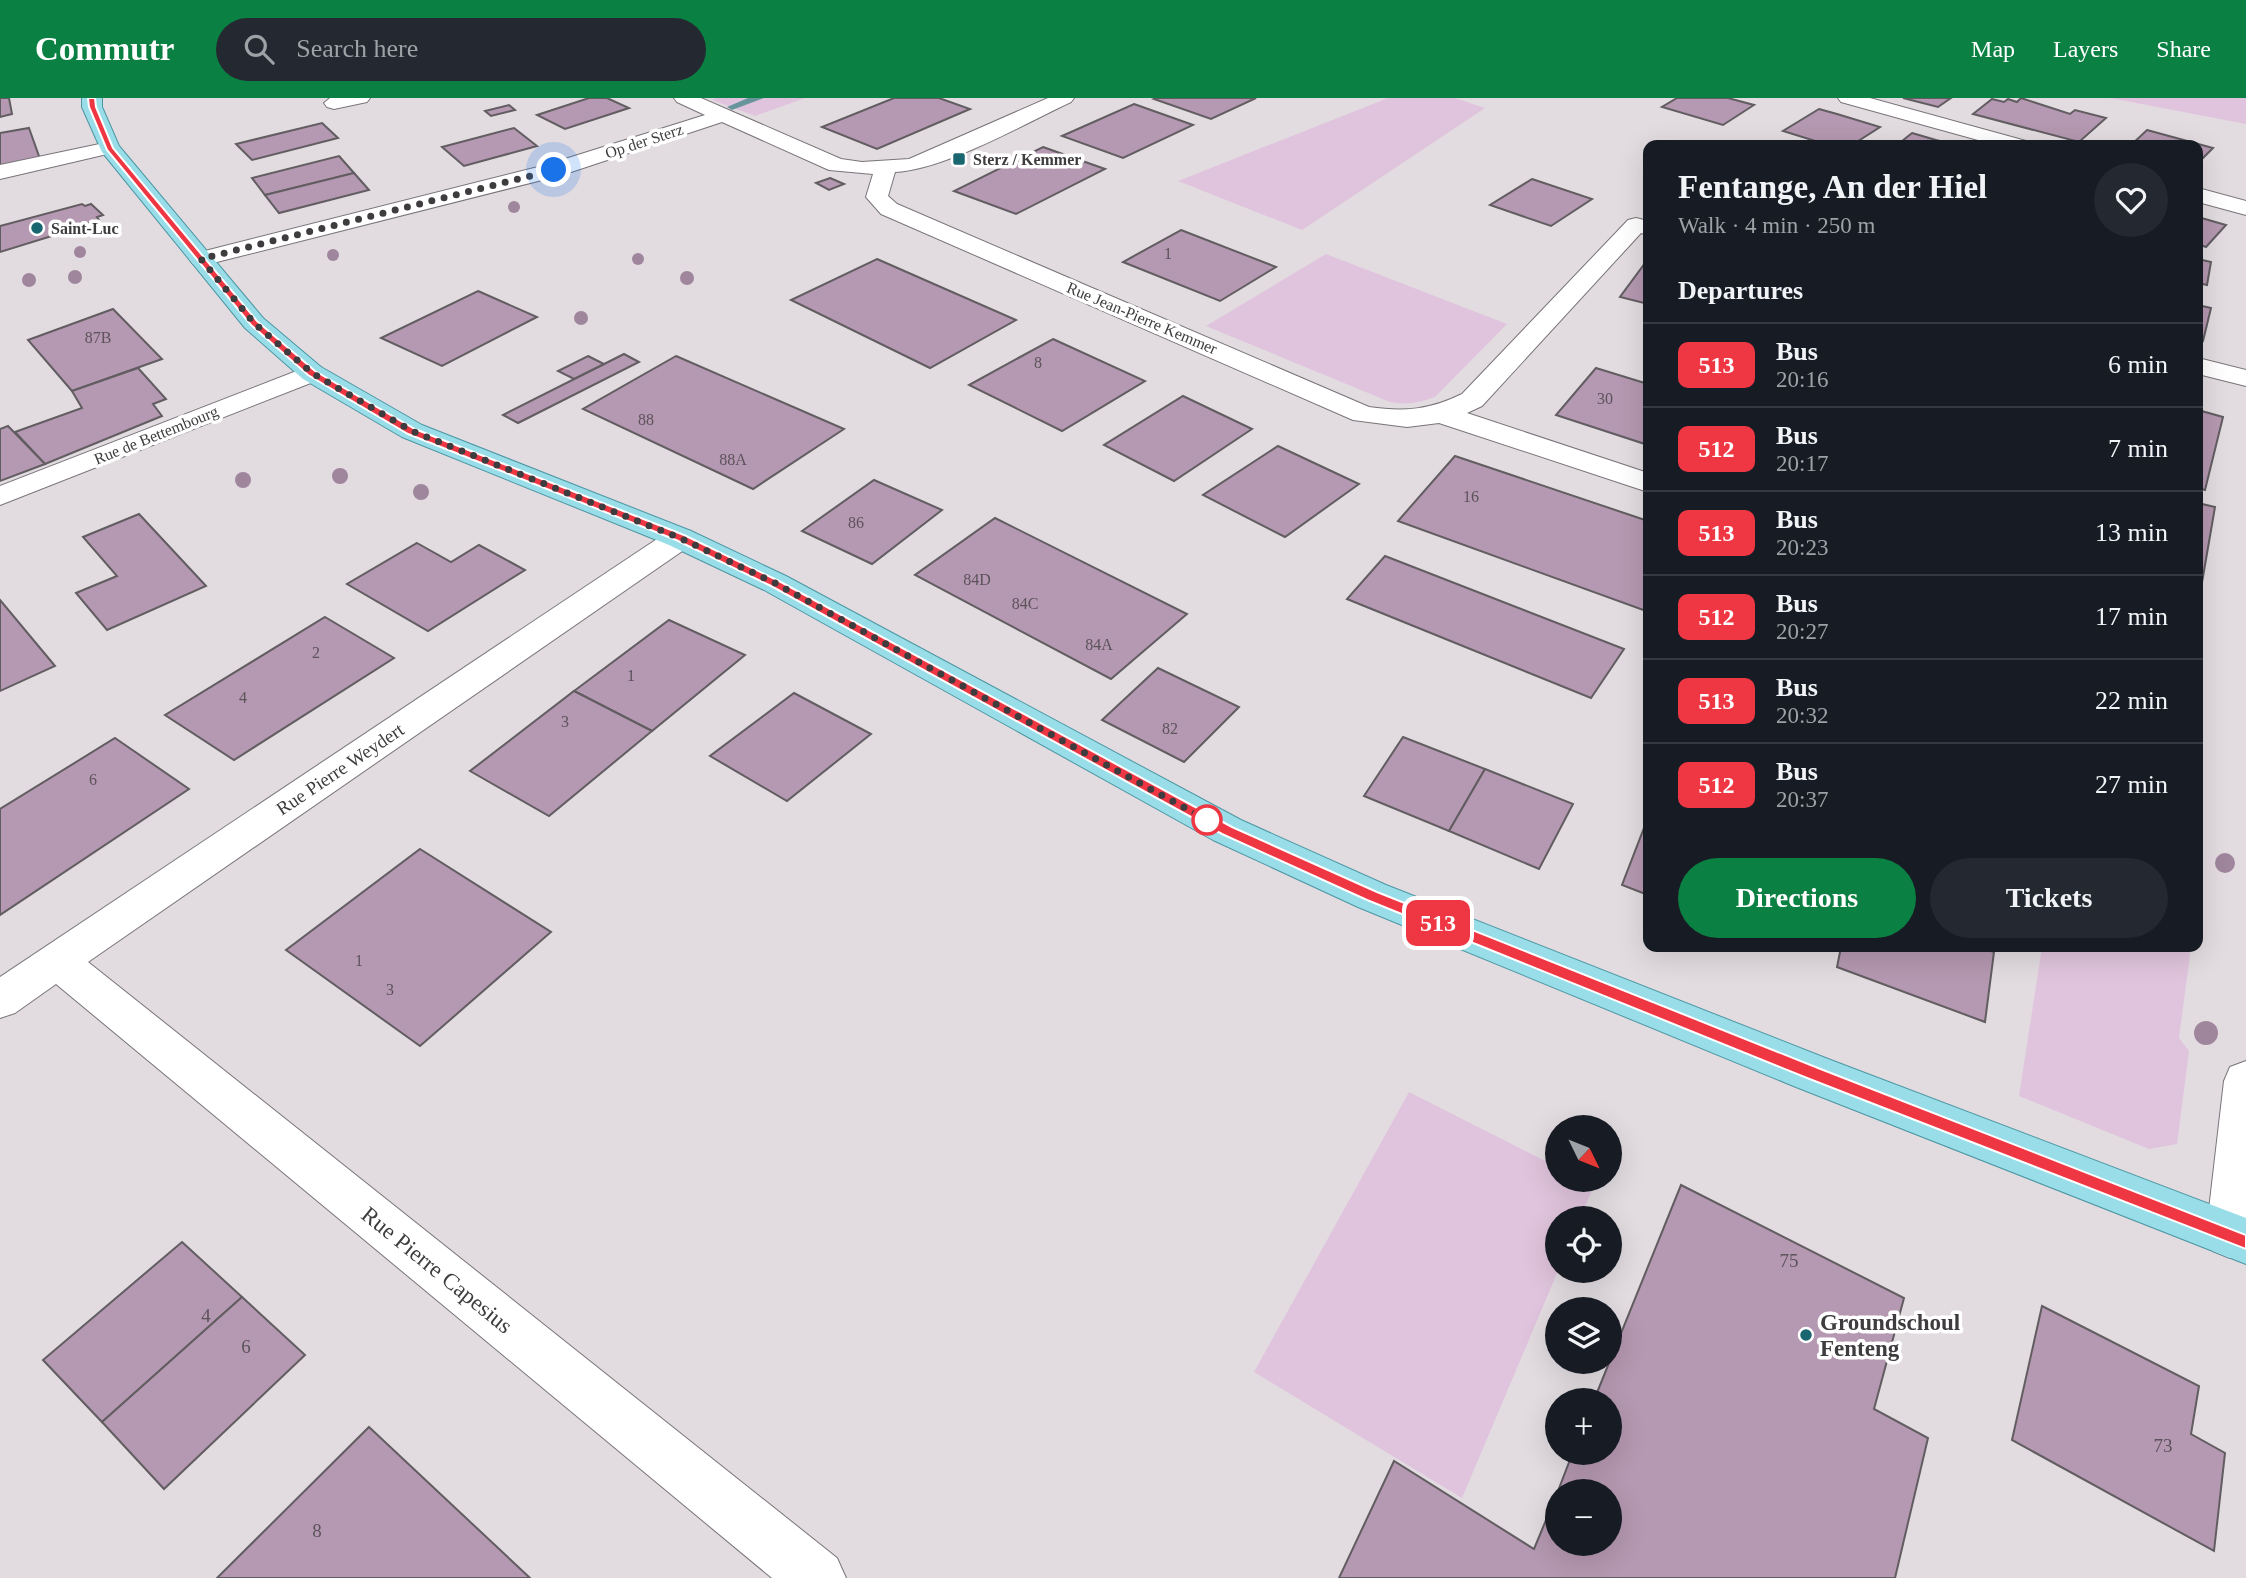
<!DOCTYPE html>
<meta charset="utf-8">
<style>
:root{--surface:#171b24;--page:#242831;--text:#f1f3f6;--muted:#9ea1a6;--line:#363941;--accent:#0b8043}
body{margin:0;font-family:"Times New Roman",serif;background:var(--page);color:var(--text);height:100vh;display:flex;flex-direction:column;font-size:26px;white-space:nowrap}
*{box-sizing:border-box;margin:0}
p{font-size:23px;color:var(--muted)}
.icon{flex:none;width:38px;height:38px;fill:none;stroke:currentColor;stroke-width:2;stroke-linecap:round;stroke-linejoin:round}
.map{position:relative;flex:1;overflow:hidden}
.side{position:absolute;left:1643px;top:42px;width:560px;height:812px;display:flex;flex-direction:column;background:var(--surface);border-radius:14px;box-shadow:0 7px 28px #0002}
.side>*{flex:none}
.badge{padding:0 14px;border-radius:10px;font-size:24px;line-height:46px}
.needle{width:46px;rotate:133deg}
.tools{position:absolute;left:1545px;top:1017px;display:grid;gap:14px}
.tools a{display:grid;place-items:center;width:77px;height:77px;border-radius:50%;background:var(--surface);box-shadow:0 7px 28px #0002;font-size:35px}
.you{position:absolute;width:35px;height:35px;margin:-18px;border:5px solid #fff;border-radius:50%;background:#1a73e8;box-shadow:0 0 0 10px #1a73e833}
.map>.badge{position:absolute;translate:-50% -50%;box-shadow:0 0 0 4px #fff}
h2{padding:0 35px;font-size:26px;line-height:63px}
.round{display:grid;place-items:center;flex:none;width:74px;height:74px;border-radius:37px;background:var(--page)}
.headline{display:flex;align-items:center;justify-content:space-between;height:119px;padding:0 35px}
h1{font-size:33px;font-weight:700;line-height:52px}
.button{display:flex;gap:14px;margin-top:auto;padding:14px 35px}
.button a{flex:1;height:80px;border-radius:42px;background:var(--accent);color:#fff;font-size:28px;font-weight:700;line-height:80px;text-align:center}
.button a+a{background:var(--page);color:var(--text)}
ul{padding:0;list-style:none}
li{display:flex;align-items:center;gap:21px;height:84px;padding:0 35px;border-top:2px solid var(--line)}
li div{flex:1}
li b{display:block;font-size:26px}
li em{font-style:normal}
li .badge{min-width:77px;font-weight:700;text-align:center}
header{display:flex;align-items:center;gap:42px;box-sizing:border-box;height:98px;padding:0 35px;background:var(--accent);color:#fff}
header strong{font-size:33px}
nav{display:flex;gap:38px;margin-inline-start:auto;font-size:24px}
.search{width:490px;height:63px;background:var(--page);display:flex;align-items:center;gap:18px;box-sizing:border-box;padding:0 24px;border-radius:38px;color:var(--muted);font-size:26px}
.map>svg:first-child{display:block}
</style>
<header>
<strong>Commutr</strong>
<div class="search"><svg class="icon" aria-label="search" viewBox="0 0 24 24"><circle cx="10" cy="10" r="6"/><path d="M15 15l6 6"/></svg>Search here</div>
<nav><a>Map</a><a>Layers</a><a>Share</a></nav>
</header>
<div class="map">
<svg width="2246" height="1480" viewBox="0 0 2246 1480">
<rect width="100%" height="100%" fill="#e2dce1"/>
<!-- green -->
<g fill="#e0c4dd">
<path d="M716,0H805L755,18L712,2Z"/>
<path d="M1388,0H1455L1485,10L1302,132L1178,83Z"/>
<path d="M2110,0H2246V26Z"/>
<path d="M1326,156L1507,226L1435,299C1419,305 1406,307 1390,304L1206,228Z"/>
<path d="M2042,849H2191L2179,940L2189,953L2177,1046L2149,1051L2019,998Z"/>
<path d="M1409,994L1557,1069L1558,1082H1583L1594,1087L1580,1120H1558V1173L1462,1400L1254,1274Z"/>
</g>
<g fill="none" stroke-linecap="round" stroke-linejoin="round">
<!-- stream -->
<path fill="#68959c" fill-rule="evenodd" d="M748,0H764L732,12L727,9Z"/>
</g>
<!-- building -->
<g fill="#b598b1" stroke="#615d61" stroke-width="2">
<path d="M0,0H9L12,16L0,19Z"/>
<path d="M589,0H607L629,10L565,31L537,17Z"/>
<path d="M894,0H939L970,11L877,51L822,29Z"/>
<path d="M1157,0H1256L1211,21L1154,1Z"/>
<path d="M1677,0H1728L1754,7L1723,27L1662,9Z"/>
<path d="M1903,0H1951L1938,9Z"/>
<path d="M2021,0L2070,16L2075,12L2106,20L2079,44L1973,16L1992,1L2004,4L2008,1L2017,4Z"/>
<path d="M1134,6L1193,27L1123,60L1062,38Z"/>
<path d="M509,7L515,12L491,18L485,13Z"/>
<path d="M1819,11L1837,16L1880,29L1852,47H1828L1783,33Z"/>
<path d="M322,25L338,40L252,62L236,46Z"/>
<path d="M29,30L40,61L0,69V35Z"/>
<path d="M514,30L537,48L464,68L442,49Z"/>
<path d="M2147,32L2213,50L2198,65V47H2131Z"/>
<path d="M1912,35L1936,42L1956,47H1897Z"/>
<path d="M1043,49L1105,71L1016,116L954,93Z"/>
<path d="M339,58L354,75L265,97L252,80Z"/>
<path d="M354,75L369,92L279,115L265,97Z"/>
<path d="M830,80L844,86L829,92L816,85Z"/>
<path d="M1532,81L1592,101L1551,128L1490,107Z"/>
<path d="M82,106L85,108L91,106L103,117L97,119L99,122L67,132L68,133L0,154V128Z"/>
<path d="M2198,119L2226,127L2206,149L2198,146Z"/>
<path d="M1181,132L1276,169L1220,203L1123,164Z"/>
<path d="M877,161L1016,222L930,270L791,202Z"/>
<path d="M1648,161V206L1620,199Z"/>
<path d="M2198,161L2211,164L2207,187L2198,185Z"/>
<path d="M478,193L537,219L442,268L381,240Z"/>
<path d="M2198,207L2211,210L2203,243L2198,242Z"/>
<path d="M113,211L162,261L72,293L28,242Z"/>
<path d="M1053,241L1145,283L1062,333L969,287Z"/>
<path d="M624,256L639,264L518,325L503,317Z"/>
<path d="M588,258L604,266L574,281L558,273Z"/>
<path d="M676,258L844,331L753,391L583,311Z"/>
<path d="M138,270L166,301L153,306L162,318L45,366L15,334L82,310L72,293Z"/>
<path d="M1596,270L1648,286V347L1556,317Z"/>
<path d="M1183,298L1252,331L1174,383L1104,347Z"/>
<path d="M2198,312L2223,319L2205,392L2198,390Z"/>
<path d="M8,328L45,366L0,383V331Z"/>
<path d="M1278,348L1359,386L1285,439L1203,397Z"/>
<path d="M1455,358L1648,423V508L1646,513L1398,423Z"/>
<path d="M874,382L942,412L872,466L802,433Z"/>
<path d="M2198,405L2215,409L2199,502H2198Z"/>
<path d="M139,416L206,488L107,532L76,495L117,478L83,439Z"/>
<path d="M995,420L1187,516L1111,581L915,477Z"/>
<path d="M417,445L451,464L479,447L525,472L428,533L347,486Z"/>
<path d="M1385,458L1624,551L1591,600L1347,501Z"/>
<path d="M0,502L55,568L0,593Z"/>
<path d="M325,519L394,560L234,662L165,617Z"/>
<path d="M669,522L745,557L652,633L574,593Z"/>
<path d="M1158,570L1239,609L1184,664L1102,622Z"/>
<path d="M574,593L652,633L549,718L470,673Z"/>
<path d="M794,595L871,636L787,703L710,658Z"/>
<path d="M1403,639L1485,671L1449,733L1364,698Z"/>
<path d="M115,640L189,691L0,817V711Z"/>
<path d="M1485,671L1573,706L1539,771L1449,733Z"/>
<path d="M1644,730L1648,732V797L1622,787Z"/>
<path d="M420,751L551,834L420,948L286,852Z"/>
<path d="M1841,849H1980L1994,854L1985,924L1837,869Z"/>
<path d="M1681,1087L1904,1200L1874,1311L1928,1340L1895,1480H1339L1394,1363L1534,1451L1558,1393V1446H1610V1393H1558L1573,1354H1610V1302H1594Z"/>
<path d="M182,1144L242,1199L102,1324L43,1262Z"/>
<path d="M242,1199L305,1257L164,1391L102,1324Z"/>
<path d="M2042,1208L2199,1288L2191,1336L2225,1355L2214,1453L2012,1342Z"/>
<path d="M369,1329L530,1480H217Z"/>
</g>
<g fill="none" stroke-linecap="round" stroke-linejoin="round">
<!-- minor casing -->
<g stroke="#797479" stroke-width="2">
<g id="minor">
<path d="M330,0H370L367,4L334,11L327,9L324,5Z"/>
<path d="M674,0H701L841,61L862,64L909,61L1048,0H1074L1071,4C1022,27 946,71 895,74L888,98L897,106L1369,309C1404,314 1430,312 1462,296L1628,122L1636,120L1648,123V137L1641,135L1482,308L1467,315L1648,375V394L1439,325L1407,329L1353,322L881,116L866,99L873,76L829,72L722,24L562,77L201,168L193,166L189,161L193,156L546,67L705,17L677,4Z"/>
<path d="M1838,0H1870L2026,43L2030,47H1996L1841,4Z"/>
<path d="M109,44L116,46L120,50L116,54L0,81V67Z"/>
<path d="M2198,90L2246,103V117L2198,104Z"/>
<path d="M2198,260L2246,272V288L2198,276Z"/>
<path d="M312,267L321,269L325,275L321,281L0,407V388Z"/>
<path d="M680,431L691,433L695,440L691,447L88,864L837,1460L846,1480H772L56,886L15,915L0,920V879L669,433Z"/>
<path d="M2246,963V1154L2230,1160L2213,1153L2206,1137L2224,983L2230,969Z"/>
</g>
</g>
<!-- major casing -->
<g stroke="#4c96a2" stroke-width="2">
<path id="major" d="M82,0H102V9L119,48L263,220L321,269L422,327L691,433L786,478L1241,722L1386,787L1828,961L2246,1120V1166L1796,989L1358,809L1213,742L764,492L669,447L402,339L303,281L245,230L102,54L82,9Z"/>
</g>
<!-- minor -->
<use href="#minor" fill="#fff" fill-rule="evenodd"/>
<!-- major -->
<use href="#major" fill="#98dde8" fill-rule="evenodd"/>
</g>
<!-- trees -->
<g fill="#9f869d">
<circle cx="514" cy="109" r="6"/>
<circle cx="80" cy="154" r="6"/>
<circle cx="333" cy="157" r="6"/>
<circle cx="638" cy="161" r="6"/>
<circle cx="75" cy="179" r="7"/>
<circle cx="687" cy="180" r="7"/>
<circle cx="29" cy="182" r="7"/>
<circle cx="581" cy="220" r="7"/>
<circle cx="340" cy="378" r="8"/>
<circle cx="243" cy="382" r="8"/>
<circle cx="421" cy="394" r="8"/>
<circle cx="2225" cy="765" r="10"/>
<circle cx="2206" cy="935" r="12"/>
</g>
<!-- line -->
<path fill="#ef3744" stroke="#fff" stroke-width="2" d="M88,0H95L96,9L113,50L257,223L315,273L415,331L684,437L779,483L1232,729L1377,794L1818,970L2246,1137V1151L1807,980L1367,802L1222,736L771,488L676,442L408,336L308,277L251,227L107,52L89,9Z"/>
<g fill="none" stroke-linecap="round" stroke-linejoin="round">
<!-- walk -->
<path stroke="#3e3c3e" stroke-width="7" stroke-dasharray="0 12.6" d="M554,72L201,161L254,225L312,275L412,333L680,440L775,485L1207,722"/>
</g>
<!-- markers -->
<g fill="#196570" stroke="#fff" stroke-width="2.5">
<rect x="952" y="54" width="14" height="14" rx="3.5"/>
<circle cx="37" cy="130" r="7"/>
<circle cx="1806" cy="1237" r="7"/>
</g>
<circle fill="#fff" stroke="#ef3744" stroke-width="3.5" cx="1207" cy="722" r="14"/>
<g text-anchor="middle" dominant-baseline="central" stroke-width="7" stroke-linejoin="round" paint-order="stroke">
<!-- far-street labels -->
<g font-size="16" fill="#3e3c3e" stroke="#fff">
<text transform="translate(644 43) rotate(-18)">Op der Sterz</text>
<text transform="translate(1142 220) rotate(23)">Rue Jean-Pierre Kemmer</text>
<text transform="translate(156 337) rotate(-22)">Rue de Bettembourg</text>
</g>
<!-- far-poi labels -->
<g font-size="16" font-weight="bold" fill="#3e3c3e" stroke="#fff" text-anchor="start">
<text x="973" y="61">Sterz / Kemmer</text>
<text x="51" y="130">Saint-Luc</text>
</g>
<!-- number labels -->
<g font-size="16" fill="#5c535b">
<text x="1168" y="155">1</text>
<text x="98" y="239">87B</text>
<text x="1038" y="264">8</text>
<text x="1605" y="300">30</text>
<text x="646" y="321">88</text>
<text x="733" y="361">88A</text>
<text x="1471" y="398">16</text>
<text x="856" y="424">86</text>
<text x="977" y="481">84D</text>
<text x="1025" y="505">84C</text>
<text x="1099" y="546">84A</text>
<text x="316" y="554">2</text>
<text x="631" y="577">1</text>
<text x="243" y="599">4</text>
<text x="565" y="623">3</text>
<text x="1170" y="630">82</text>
<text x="93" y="681">6</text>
<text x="359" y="862">1</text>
<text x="390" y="891">3</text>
</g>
<!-- street labels -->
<g font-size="19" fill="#3e3c3e" stroke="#fff">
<text transform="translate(340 671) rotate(-34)">Rue Pierre Weydert</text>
</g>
<!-- near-number labels -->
<g font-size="19" fill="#5c535b">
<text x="1789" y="1162">75</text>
<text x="206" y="1217">4</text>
<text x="246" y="1248">6</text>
<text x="2163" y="1347">73</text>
<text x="317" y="1432">8</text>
</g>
<!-- near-street labels -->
<g font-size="23" fill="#3e3c3e" stroke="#fff">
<text transform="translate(437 1172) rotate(39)">Rue Pierre Capesius</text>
</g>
<!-- near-poi labels -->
<g font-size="23" font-weight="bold" fill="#3e3c3e" stroke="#fff" text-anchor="start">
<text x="1820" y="1224">Groundschoul<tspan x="1820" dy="26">Fenteng</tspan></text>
</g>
</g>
</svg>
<div class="tools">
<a><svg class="needle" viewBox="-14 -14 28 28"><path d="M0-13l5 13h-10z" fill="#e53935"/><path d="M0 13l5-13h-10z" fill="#9ea1a6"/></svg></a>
<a><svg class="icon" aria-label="locate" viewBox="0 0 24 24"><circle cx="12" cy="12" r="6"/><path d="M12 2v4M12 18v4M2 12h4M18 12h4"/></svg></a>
<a><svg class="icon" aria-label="layers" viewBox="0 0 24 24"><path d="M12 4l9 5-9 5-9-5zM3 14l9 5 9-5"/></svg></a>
<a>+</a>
<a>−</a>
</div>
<div class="you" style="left:554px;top:72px"></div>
<b class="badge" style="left:1438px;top:825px;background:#ef3744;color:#fff">513</b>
<section class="side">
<div class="headline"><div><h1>Fentange, An der Hiel</h1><p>Walk · 4 min · 250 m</p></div><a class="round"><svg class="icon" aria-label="heart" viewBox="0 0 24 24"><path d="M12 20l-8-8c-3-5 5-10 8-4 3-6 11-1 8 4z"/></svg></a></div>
<h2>Departures</h2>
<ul>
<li><span class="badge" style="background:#ef3744;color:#fff">513</span><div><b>Bus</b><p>20:16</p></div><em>6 min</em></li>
<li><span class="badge" style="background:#ef3744;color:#fff">512</span><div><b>Bus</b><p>20:17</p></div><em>7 min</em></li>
<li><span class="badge" style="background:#ef3744;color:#fff">513</span><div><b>Bus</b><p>20:23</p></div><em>13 min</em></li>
<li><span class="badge" style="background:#ef3744;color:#fff">512</span><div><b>Bus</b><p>20:27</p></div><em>17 min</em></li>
<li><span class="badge" style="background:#ef3744;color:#fff">513</span><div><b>Bus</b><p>20:32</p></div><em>22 min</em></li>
<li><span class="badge" style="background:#ef3744;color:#fff">512</span><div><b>Bus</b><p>20:37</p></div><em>27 min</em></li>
</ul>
<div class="button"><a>Directions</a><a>Tickets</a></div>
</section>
</div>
